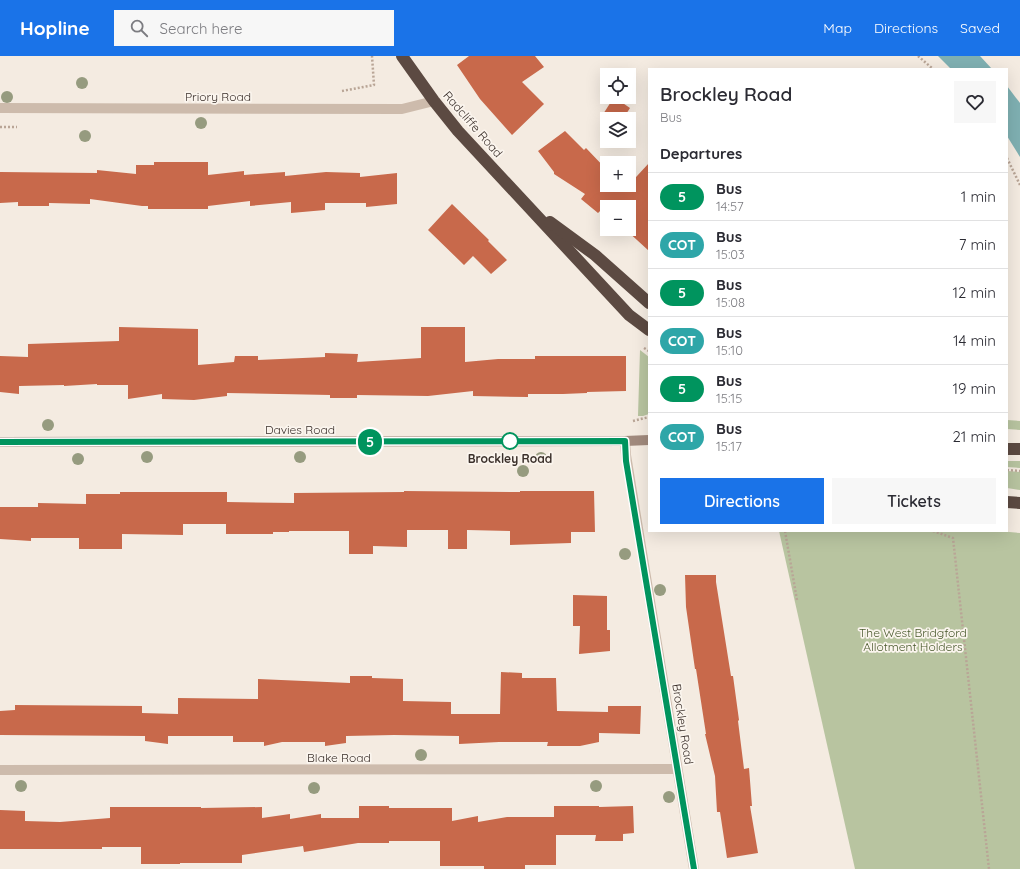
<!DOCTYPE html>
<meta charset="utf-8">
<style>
:root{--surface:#fff;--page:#f7f7f7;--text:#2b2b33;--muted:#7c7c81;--line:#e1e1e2;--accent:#1a73e8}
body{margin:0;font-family:Quicksand,sans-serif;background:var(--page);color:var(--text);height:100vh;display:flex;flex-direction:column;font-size:15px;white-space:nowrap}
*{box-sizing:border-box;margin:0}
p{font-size:13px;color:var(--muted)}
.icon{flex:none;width:22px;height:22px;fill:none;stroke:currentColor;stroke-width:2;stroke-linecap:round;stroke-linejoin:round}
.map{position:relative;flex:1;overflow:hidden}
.drawer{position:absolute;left:648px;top:12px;width:360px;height:464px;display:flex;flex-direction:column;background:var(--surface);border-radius:0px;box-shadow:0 4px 16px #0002}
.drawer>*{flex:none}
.badge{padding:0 8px;border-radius:13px;font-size:14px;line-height:26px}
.controls{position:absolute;left:600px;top:12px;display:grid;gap:8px}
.controls a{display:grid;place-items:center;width:36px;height:36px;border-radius:0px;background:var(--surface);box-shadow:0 4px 16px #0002;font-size:20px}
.map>.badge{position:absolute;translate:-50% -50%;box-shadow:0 0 0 2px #fff}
h2{padding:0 12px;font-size:15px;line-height:36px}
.round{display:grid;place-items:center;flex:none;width:42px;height:42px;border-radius:0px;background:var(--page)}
.overview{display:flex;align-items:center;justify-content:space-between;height:68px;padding:0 12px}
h1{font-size:19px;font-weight:600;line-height:30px}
.button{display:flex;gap:8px;margin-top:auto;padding:8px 12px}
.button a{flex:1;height:46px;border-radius:0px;background:var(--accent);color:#fff;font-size:16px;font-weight:600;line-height:46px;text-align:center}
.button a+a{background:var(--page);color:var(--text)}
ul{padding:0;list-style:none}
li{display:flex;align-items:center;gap:12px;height:48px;padding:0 12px;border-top:1px solid var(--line)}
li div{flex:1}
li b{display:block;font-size:15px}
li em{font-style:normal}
li .badge{min-width:44px;font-weight:700;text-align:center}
header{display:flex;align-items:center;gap:24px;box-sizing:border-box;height:56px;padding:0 20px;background:var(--accent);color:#fff}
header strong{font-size:19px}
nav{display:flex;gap:22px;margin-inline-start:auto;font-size:14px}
.search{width:280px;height:36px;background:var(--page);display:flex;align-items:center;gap:10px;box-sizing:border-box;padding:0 14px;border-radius:0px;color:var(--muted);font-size:15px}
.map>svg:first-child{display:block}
</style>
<header>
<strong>Hopline</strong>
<div class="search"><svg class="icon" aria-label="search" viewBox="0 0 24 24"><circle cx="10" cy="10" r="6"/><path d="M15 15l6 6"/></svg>Search here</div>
<nav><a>Map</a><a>Directions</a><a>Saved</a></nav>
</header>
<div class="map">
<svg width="1020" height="813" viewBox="0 0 1020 813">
<rect width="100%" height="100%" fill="#f4ebe1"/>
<!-- green -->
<g fill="#b8c4a0">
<path d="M640,294L649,301V358L643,360H638Z"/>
<path d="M1007,364L1020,365V374L1007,373Z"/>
<path d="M1007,405H1020V412L1007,411Z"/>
<path d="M1007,415L1020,416V434L1007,432Z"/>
<path d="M779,475H998L1020,477V813H855Z"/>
</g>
<!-- water -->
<g fill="#7fb0b2">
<path d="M938,0H980L992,13H951Z"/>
<path d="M1007,30L1020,47V101L1007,80Z"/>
</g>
<!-- building -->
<g fill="#c8694b">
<path d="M469,0H535L544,11L522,26L544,48L512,79L480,43L457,9Z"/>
<path d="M614,41L630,52L623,63H600Z"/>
<path d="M565,75L584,94L586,92L607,114V129H622L625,133L649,107V195L625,173H629V151H607V156L603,152L598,157L581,143L585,138L554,118V116L538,95Z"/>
<path d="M154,106H208V119L244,115V119L285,116V120L326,116L360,117V121L397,117V148L366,151V147H325V154L291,157V146L250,150V145L208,150V153H148V150H142L90,143V148L49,147V150H18V146L0,147V116L97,117V114L136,118V109H154Z"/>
<path d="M452,148L489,184L488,185L507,204L491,218L473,200L464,209L428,174Z"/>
<path d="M119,271L198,273V309L234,306L235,300H258V304L325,301V297L358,298L357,306L421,302V271H465V306L498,303H535V300H626V335L587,336V337L563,338H528V341L473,340V335L428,340L357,339V342H330V339L227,337V340L194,344L162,343V338L128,343V329H97V328L64,330V329L19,330V338L0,336V300L28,301V288L119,285Z"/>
<path d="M404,435L520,436V435H594L595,476H571V487L510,489V475L467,474V493H448V474H407V491L373,490V498H349V475H289V476H273V478H226V468H183V479L122,478V493H79V482H31V485L0,483V451H38V447L86,448V438H120V436H227V446L294,447V437L404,436Z"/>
<path d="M685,519H716V526L731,620H733L739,664L738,665L744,713L749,712L752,750H750L758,797L727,802L720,756H717L715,720L705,678H706L696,613H695L686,551Z"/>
<path d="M573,539L607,540V574H610V595L579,598L580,570H573Z"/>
<path d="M501,616L522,617V622H556L557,655L608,656V650H641L640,678L599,677V686L580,690H547L548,686H499L459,688V680L394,679L346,680V687L325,690V686H282L264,690V686H233V680H168V688L145,685V680L0,679V655L15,654V649L142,650V657L178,658V642L258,643V623L350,627V620H372V622L403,623V645L451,646V658H500Z"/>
<path d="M359,750H389V752H452V765L478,760V766L507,761H554V750H599V751L633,750L634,777L623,778V785H595L596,779H556V809H525V813H484V810H440V785H389V787H358L304,796L303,790L242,799V807H180V808H141V791H102V793H0V754L25,755V765L60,766L110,762V751H201V752L262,751V762L290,758V763L321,758V762H359Z"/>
</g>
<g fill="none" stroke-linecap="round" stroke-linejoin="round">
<!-- path -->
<g stroke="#b9a596" stroke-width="2.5" stroke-dasharray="2 2" stroke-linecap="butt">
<path d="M918,0L933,13"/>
<path d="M342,35L374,29L372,0"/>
<path d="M0,71H17"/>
<path d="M1007,102L1020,129"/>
<path d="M644,292L649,295"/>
<path d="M633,365L649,361"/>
<path d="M1007,414L1020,415"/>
<path d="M785,475L797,544"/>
<path d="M933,475L953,482L989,813"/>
</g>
<!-- street -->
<g stroke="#cdbbac" stroke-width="10">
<path d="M0,52L402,53L434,45"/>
<path d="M625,385L626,399L694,813"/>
<path d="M0,714L677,713"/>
</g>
<!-- secondary -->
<path stroke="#a18a7d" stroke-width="10" d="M0,386L625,385L649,384"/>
<!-- highway -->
<g stroke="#5c4a42" stroke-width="12">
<path d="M402,0L434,45L458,75L629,259L649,274"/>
<path d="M550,166L595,199L649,247"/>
<path d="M1007,393H1020"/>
<path d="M1007,446L1020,447"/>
</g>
</g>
<!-- trees -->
<g fill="#969b7f">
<circle cx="82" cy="27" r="6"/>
<circle cx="7" cy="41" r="6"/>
<circle cx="201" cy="67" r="6"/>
<circle cx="85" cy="80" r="6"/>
<circle cx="48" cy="369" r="6"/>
<circle cx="147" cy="401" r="6"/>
<circle cx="300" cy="401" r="6"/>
<circle cx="541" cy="402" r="6"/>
<circle cx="78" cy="403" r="6"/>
<circle cx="523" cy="415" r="6"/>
<circle cx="625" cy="498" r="6"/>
<circle cx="660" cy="534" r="6"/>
<circle cx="421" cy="699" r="6"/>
<circle cx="21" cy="730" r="6"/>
<circle cx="596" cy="730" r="6"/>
<circle cx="314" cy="732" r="6"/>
<circle cx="669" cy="741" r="6"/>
</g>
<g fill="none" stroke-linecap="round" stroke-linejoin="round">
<!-- line casing -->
<g stroke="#fff" stroke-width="9">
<path id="line" d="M0,386L625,385L626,405L694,813"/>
</g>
<!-- line -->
<use href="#line" stroke="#00945e" stroke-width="6"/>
</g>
<!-- markers -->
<circle fill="#fff" stroke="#00945e" stroke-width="2" cx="510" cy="385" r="8"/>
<g text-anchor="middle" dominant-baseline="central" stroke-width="3.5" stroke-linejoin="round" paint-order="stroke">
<!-- street labels -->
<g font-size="12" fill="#3b302b" stroke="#fbf5ee">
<text x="218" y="40">Priory Road</text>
<text transform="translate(473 68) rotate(49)">Radcliffe Road</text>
<text x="300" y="373">Davies Road</text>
<text transform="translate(683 668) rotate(81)">Brockley Road</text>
<text x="339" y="701">Blake Road</text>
</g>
<!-- stop labels -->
<g font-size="12" font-weight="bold" fill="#3b302b" stroke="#fbf5ee">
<text x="510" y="402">Brockley Road</text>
</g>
<!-- park labels -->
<g font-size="12" fill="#4a5a2e" stroke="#fbf5ee">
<text x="913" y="576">The West Bridgford<tspan x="913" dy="14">Allotment Holders</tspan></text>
</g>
</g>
</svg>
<div class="controls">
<a><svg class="icon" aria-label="locate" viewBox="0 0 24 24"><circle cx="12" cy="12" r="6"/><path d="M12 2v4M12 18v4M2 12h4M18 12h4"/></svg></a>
<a><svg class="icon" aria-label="layers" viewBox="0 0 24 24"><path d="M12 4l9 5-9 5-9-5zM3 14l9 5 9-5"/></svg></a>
<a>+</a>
<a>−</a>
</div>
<b class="badge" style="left:370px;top:386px;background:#00945e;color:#fff">5</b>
<section class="drawer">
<div class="overview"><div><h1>Brockley Road</h1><p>Bus</p></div><a class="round"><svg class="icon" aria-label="heart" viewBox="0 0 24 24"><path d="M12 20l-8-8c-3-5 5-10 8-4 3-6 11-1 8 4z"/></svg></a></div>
<h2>Departures</h2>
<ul>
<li><span class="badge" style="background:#00945e;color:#fff">5</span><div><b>Bus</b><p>14:57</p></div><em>1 min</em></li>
<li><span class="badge" style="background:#2ea6a8;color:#fff">COT</span><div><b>Bus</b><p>15:03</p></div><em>7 min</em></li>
<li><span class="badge" style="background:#00945e;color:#fff">5</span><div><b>Bus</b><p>15:08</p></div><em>12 min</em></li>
<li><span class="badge" style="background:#2ea6a8;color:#fff">COT</span><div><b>Bus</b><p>15:10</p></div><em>14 min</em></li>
<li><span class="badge" style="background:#00945e;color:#fff">5</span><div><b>Bus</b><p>15:15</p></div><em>19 min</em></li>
<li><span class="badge" style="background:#2ea6a8;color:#fff">COT</span><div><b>Bus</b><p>15:17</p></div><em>21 min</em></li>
</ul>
<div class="button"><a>Directions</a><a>Tickets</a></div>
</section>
</div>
